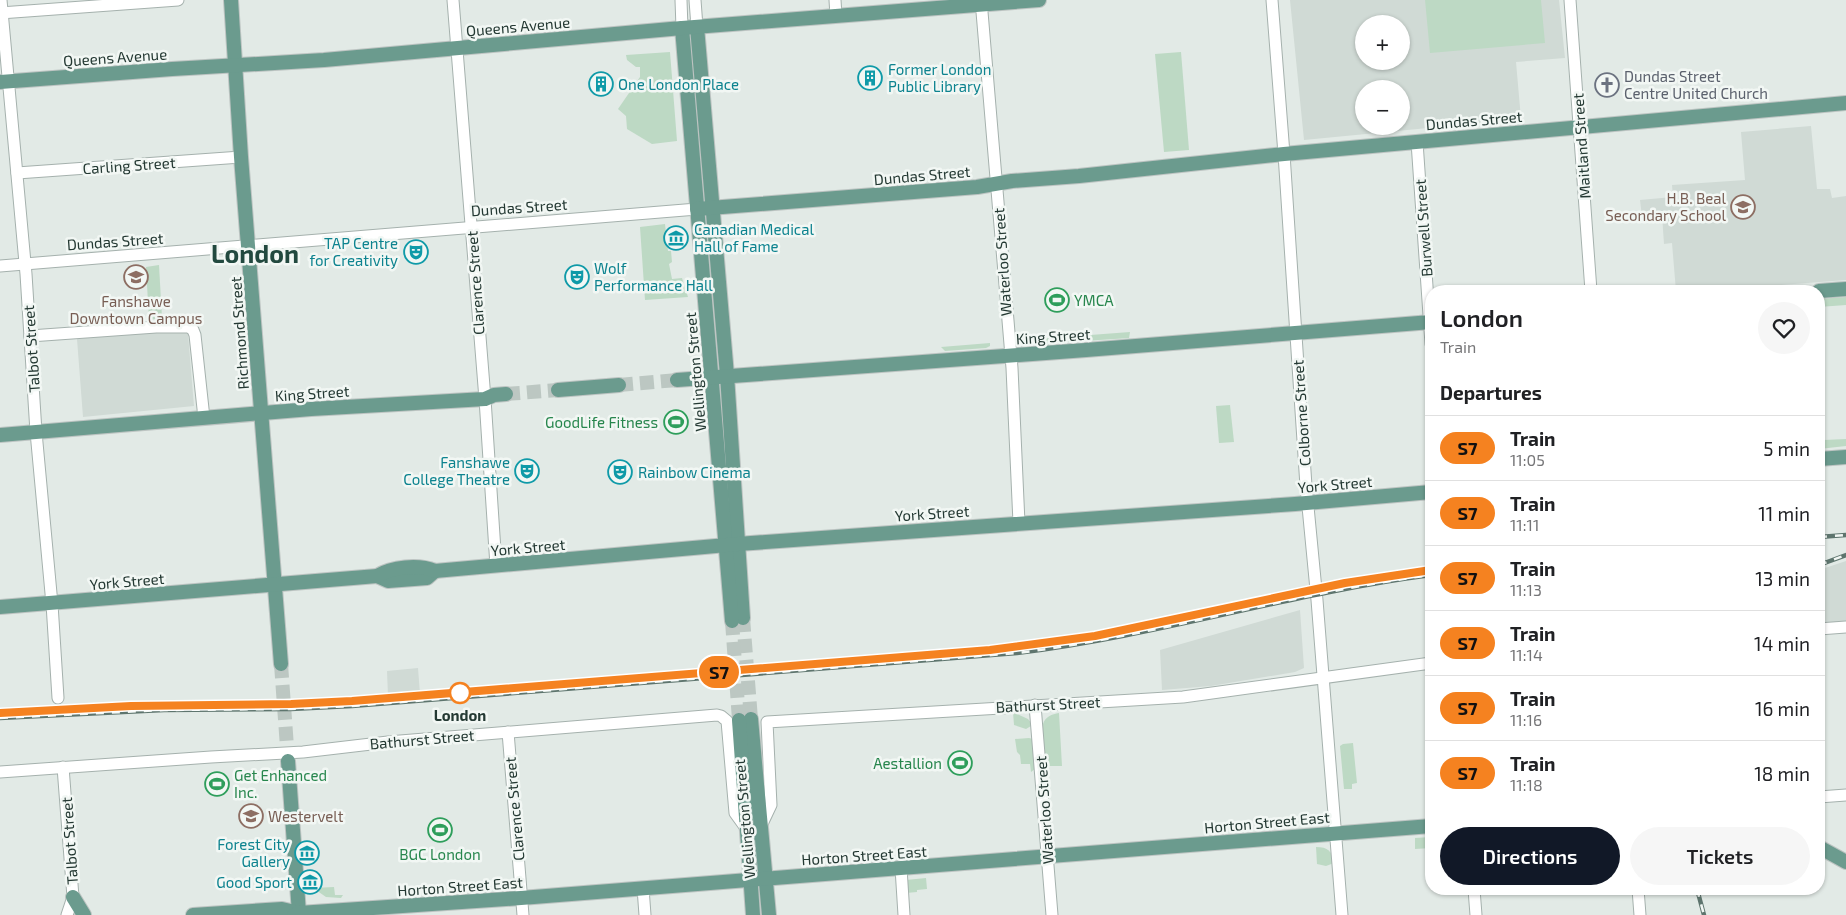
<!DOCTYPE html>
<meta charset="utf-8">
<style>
:root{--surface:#fff;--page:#f6f6f6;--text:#202124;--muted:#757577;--line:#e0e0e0;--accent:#111827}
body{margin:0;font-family:"Exo 2",sans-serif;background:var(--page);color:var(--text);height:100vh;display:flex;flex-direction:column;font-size:19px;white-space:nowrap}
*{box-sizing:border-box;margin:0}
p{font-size:16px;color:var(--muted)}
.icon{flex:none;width:28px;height:28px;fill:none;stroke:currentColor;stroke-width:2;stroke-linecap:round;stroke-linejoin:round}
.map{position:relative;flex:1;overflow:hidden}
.panel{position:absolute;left:1425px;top:285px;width:400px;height:610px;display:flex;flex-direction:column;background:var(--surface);border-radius:20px;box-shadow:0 1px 4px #0004}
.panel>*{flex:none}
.badge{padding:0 10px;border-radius:16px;font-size:18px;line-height:32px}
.controls{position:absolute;left:1355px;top:15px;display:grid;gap:10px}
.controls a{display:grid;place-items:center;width:55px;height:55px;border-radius:50%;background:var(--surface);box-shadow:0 1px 4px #0004;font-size:25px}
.map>.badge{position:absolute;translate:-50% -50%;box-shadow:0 0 0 2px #fff}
h2{padding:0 15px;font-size:19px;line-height:45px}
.round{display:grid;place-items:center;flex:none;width:52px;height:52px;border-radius:26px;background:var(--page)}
.head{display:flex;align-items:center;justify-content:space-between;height:85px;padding:0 15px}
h1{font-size:24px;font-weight:600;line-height:38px}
.primary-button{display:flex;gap:10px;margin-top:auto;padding:10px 15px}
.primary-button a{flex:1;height:58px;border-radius:30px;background:var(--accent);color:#fff;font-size:20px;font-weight:600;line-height:58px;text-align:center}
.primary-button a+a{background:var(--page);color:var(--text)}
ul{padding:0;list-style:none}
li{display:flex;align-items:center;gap:15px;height:65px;padding:0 15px;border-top:1px solid var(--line)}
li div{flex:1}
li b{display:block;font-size:19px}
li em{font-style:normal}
li .badge{min-width:55px;font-weight:700;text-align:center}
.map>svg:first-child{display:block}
</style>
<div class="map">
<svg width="1846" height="915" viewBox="0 0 1846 915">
<rect width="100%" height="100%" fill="#e2eae6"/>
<!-- built -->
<g fill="#d0dad5" fill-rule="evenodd">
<path d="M1290,0H1559L1565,58L1516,62L1521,119L1304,140ZM1364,24H1401V61H1364ZM1364,89H1401V126H1364Z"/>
<path d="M1811,126L1817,189H1830L1832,198L1846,196V280L1704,291H1676L1672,243L1664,244L1662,215L1642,217L1640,200L1673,197L1672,185L1745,180L1741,132Z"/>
<path d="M139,332H185L188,334L194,406L83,417L77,339Z"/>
<path d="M1846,561V621L1819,624V570Z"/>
<path d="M1300,610L1304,668L1295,672L1211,686L1162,690L1160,650Z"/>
<path d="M418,668L420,694L388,696L387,671Z"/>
</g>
<!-- green -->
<g fill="#bdd9c4">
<path d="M1425,0H1541L1545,43L1430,53Z"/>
<path d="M670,52L677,141L652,144L627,129L626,116L618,109L640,77V67H636L627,60L626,55Z"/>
<path d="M1181,52L1189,150L1164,152L1155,54Z"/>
<path d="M665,224L668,251H671L672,262L669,264L672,279L682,278L688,297L645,300L640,227Z"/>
<path d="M159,265L162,318L149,320L146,267Z"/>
<path d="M1846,297V305L1819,307V299Z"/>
<path d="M1130,332L1129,338L1024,345L1022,342L1024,340Z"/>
<path d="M990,343V346L986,348L945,351L941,347Z"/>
<path d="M1230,405L1234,442L1219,443L1216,406Z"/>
<path d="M1820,421V432L1823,434L1824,440L1846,439V446L1819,449Z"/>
<path d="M1013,712L1028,719L1032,724L1031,726L1026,729L1014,725Z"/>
<path d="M1059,713L1062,766H1046C1045,757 1041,733 1043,724C1045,717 1052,714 1059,713Z"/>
<path d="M1029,738L1033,739L1035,769L1031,772L1030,764H1021L1020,755L1017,752L1015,739Z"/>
<path d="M1353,743L1357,783L1352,784V789H1344L1340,746L1343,744Z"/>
<path d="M1431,837V848L1415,849V838Z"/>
<path d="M1316,847C1328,847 1332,851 1334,863L1326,866L1317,864Z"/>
<path d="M926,878L927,889L917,890V892L906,893V880Z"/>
<path d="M334,887L335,895H343L341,898L326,897L313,888Z"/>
</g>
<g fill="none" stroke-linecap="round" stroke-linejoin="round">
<!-- major-tunnel -->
<g stroke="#bcc7c2" stroke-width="14" stroke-dasharray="14 7" stroke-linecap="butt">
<path d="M619,385L677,380"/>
<path d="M506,394L558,390"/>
<path d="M743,618L751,719"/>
<path d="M732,621L739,720"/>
<path d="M281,664L288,761"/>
</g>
<!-- minor casing -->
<g stroke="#a5b1ad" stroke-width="13">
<g id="minor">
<path d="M1,0L26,274L36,432L52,604L58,698"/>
<path d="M453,0L485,399L496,566"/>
<path d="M681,0L682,28"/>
<path d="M695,0L697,27"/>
<path d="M835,0L836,16"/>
<path d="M981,0L1012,368L1019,523"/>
<path d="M1272,0L1284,154L1306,486L1317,600L1342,915"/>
<path d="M1570,0L1591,291"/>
<path d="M0,13L178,0"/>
<path d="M1417,142L1431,344"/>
<path d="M17,173L241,157"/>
<path d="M0,266L697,209"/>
<path d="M30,336L156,327H189L193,330L195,335L204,418"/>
<path d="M1819,629L1846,627"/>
<path d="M1035,705L1052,915"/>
<path d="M508,732L523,915"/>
<path d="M63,767L73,897L67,915"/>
<path d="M0,772L211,757L303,752L388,742L717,715L721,716L727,721L735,813L748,831"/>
<path d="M1819,797L1846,795"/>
<path d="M762,824L771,805L767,722L1183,697L1431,663"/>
<path d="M901,868L904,915"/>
<path d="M643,888L645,915"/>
<path d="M1474,889L1476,915"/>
<path d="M1638,889L1640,915"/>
</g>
</g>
<!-- major casing -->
<g stroke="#bdc4c2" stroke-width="16">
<g id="major">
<path d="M231,0L241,157L281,664"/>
<path d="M697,27L727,375L743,618"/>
<path d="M682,28L732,621"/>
<path d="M0,82L172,69L324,60L682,28L1039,0"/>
<path d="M697,209L977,187L1012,181L1079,176L1284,154L1846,103"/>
<path d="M1819,291L1846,289"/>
<path d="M677,380L1086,350L1431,322"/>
<path d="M558,390L619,385"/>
<path d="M0,435L311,409L485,399L494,395L506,394"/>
<path d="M1819,459L1846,457"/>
<path d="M377,576L388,581L427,578L435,571"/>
<path d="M0,607L377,576C392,567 418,564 435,571L738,544L1295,504L1431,492"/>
<path d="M751,719L769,915"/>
<path d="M739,720L753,915"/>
<path d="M288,761L299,913"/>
<path d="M1819,847L1846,862"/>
<path d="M73,897L84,915"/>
<path d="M193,915L282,909L299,913"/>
<path d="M294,915L299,913L521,898L1431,826"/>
</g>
</g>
<!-- minor -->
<use href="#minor" stroke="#fff" stroke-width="11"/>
<!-- major -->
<use href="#major" stroke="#6b9b8e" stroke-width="14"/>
<!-- rail casing -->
<g stroke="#5e756e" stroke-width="4.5">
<g id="rail">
<path d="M1819,537L1846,535"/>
<path d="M1819,565L1846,555"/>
<path d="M0,718L164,710L291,709L352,706L1017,653C1157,636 1292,593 1431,575"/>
<path d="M1697,889L1704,915"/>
</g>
</g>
<!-- rail -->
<use href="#rail" stroke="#f2f7f4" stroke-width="2.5" stroke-dasharray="8" stroke-linecap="butt"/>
</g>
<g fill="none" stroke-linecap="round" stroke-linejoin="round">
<!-- line casing -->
<g stroke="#fff" stroke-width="11">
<path id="line" d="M0,713L131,706L291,704L352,701L990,650L1095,636L1345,583L1431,570"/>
</g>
<!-- line -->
<use href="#line" stroke="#f58220" stroke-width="8"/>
</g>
<!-- icons -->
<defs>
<g id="building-ring" transform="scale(1.25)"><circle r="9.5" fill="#f2f7f4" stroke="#0f9aa8" stroke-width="1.5"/><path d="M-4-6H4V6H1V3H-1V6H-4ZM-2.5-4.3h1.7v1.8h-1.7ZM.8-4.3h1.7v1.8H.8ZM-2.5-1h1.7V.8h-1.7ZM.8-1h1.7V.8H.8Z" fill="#0f9aa8"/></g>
<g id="church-ring" transform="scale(1.25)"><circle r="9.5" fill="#f2f7f4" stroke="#6b7280" stroke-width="1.5"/><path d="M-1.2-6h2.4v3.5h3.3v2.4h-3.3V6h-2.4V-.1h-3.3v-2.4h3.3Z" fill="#6b7280"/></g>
<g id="school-ring" transform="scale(1.25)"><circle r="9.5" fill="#f2f7f4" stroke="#8d6e63" stroke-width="1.5"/><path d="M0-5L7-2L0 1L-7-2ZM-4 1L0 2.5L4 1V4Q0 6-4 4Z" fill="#8d6e63"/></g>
<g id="museum-ring" transform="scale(1.25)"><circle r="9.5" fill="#f2f7f4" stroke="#0f9aa8" stroke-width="1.5"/><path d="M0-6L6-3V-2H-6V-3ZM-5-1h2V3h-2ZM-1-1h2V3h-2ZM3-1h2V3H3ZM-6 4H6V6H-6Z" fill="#0f9aa8"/></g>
<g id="theatre-ring" transform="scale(1.25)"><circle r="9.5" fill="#f2f7f4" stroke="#0f9aa8" stroke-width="1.5"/><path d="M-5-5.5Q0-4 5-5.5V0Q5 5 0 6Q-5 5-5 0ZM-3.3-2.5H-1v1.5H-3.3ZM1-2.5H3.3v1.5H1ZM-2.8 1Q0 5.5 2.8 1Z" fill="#0f9aa8"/></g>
<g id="university-ring" transform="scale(1.25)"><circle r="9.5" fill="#f2f7f4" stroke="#8d6e63" stroke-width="1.5"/><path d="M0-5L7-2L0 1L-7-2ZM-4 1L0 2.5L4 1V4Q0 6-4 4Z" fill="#8d6e63"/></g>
<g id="stadium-ring" transform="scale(1.25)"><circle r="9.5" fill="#f2f7f4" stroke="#2e9e5b" stroke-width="1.5"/><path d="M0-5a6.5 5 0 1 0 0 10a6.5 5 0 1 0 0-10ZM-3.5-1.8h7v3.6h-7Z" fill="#2e9e5b"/></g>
</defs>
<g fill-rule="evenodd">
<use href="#building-ring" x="870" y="78"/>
<use href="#building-ring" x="601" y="84"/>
<use href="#church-ring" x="1607" y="85"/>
<use href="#school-ring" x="1743" y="207"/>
<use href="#museum-ring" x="676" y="238"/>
<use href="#theatre-ring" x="416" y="252"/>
<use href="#university-ring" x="136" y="277"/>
<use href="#theatre-ring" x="577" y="277"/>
<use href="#stadium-ring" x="1057" y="300"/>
<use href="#stadium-ring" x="676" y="422"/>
<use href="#theatre-ring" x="527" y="471"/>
<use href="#theatre-ring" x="620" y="472"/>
<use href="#stadium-ring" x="960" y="763"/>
<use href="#stadium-ring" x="217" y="784"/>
<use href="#university-ring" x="251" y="816"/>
<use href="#stadium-ring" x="440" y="830"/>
<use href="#museum-ring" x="307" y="853"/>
<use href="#museum-ring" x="310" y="882"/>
</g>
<!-- markers -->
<circle fill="#fff" stroke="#f58220" stroke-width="2.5" cx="460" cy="693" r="10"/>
<g text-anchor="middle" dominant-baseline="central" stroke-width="5" stroke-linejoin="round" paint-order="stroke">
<!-- street labels -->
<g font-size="15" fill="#243933" stroke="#f2f7f4">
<text transform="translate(518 26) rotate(-5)">Queens Avenue</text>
<text transform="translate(115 57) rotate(-4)">Queens Avenue</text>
<text transform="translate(1474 120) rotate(-5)">Dundas Street</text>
<text transform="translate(1581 146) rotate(-94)">Maitland Street</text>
<text transform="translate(129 165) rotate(-4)">Carling Street</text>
<text transform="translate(922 175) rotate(-5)">Dundas Street</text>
<text transform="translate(519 207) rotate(-4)">Dundas Street</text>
<text transform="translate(1423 228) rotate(-94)">Burwell Street</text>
<text transform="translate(115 241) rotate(-4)">Dundas Street</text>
<text transform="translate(1002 262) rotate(-94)">Waterloo Street</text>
<text transform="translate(475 283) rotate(-94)">Clarence Street</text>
<text transform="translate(239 333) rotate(-94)">Richmond Street</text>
<text transform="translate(1053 336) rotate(-4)">King Street</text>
<text transform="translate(31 349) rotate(-94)">Talbot Street</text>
<text transform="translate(695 372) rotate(-95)">Wellington Street</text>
<text transform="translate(312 393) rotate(-4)">King Street</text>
<text transform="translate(1301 413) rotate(-94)">Colborne Street</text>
<text transform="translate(1335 484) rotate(-5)">York Street</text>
<text transform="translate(932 513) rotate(-4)">York Street</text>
<text transform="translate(528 547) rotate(-5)">York Street</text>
<text transform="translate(127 581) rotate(-5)">York Street</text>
<text transform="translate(1048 704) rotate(-3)">Bathurst Street</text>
<text transform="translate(422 739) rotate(-5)">Bathurst Street</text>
<text transform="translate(514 809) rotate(-95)">Clarence Street</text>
<text transform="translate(1044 810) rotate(-94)">Waterloo Street</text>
<text transform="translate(744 819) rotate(-95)">Wellington Street</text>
<text transform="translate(1267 822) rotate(-5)">Horton Street East</text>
<text transform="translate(69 841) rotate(-94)">Talbot Street</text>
<text transform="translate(864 855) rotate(-4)">Horton Street East</text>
<text transform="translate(460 886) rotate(-4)">Horton Street East</text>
</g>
<!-- culture labels -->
<g font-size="15" fill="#0d838f" stroke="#f2f7f4" text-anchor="start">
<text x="888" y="69">Former London<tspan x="888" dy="17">Public Library</tspan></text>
<text x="618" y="84">One London Place</text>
<text x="694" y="229">Canadian Medical<tspan x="694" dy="17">Hall of Fame</tspan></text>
<text x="398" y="243" text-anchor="end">TAP Centre<tspan x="398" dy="17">for Creativity</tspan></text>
<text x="594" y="268">Wolf<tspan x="594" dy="17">Performance Hall</tspan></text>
<text x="510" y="462" text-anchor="end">Fanshawe<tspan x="510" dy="17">College Theatre</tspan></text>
<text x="638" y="472">Rainbow Cinema</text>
<text x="290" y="844" text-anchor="end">Forest City<tspan x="290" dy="17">Gallery</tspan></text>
<text x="292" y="882" text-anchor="end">Good Sport</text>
</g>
<!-- worship labels -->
<g font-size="15" fill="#5b616d" stroke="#f2f7f4" text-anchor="start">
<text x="1624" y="76">Dundas Street<tspan x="1624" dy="17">Centre United Church</tspan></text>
</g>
<!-- education labels -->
<g font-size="15" fill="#785e54" stroke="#f2f7f4" text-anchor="end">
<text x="1726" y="198">H.B. Beal<tspan x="1726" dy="17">Secondary School</tspan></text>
<text x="136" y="301" text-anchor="middle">Fanshawe<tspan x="136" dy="17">Downtown Campus</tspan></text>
<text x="268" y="816" text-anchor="start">Westervelt</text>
</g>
<!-- leisure labels -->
<g font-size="15" fill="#27864d" stroke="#f2f7f4" text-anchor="start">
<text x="1074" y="300">YMCA</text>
<text x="658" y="422" text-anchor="end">GoodLife Fitness</text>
<text x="942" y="763" text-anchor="end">Aestallion</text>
<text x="234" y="775">Get Enhanced<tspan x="234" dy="17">Inc.</tspan></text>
<text x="440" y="854" text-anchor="middle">BGC London</text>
</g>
<!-- stop labels -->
<g font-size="15" font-weight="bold" fill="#243933" stroke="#f2f7f4">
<text x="460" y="715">London</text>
</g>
<!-- town labels -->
<g font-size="25" font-weight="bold" fill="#22493f" stroke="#f2f7f4">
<text x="255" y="253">London</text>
</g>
</g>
</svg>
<div class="controls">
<a>+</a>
<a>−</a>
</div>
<b class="badge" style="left:719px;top:672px;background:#f58220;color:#111">S7</b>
<section class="panel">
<div class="head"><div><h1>London</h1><p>Train</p></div><a class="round"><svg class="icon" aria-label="heart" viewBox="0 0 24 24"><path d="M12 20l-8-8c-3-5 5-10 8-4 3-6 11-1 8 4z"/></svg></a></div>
<h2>Departures</h2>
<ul>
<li><span class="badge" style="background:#f58220;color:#111">S7</span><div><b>Train</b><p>11:05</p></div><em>5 min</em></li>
<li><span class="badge" style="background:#f58220;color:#111">S7</span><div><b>Train</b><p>11:11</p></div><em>11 min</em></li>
<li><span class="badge" style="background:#f58220;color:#111">S7</span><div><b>Train</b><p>11:13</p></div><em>13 min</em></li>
<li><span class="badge" style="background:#f58220;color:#111">S7</span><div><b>Train</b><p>11:14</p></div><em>14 min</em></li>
<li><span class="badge" style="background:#f58220;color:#111">S7</span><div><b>Train</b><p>11:16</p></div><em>16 min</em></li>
<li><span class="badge" style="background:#f58220;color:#111">S7</span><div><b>Train</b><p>11:18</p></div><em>18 min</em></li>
</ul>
<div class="primary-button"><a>Directions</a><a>Tickets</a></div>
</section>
</div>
